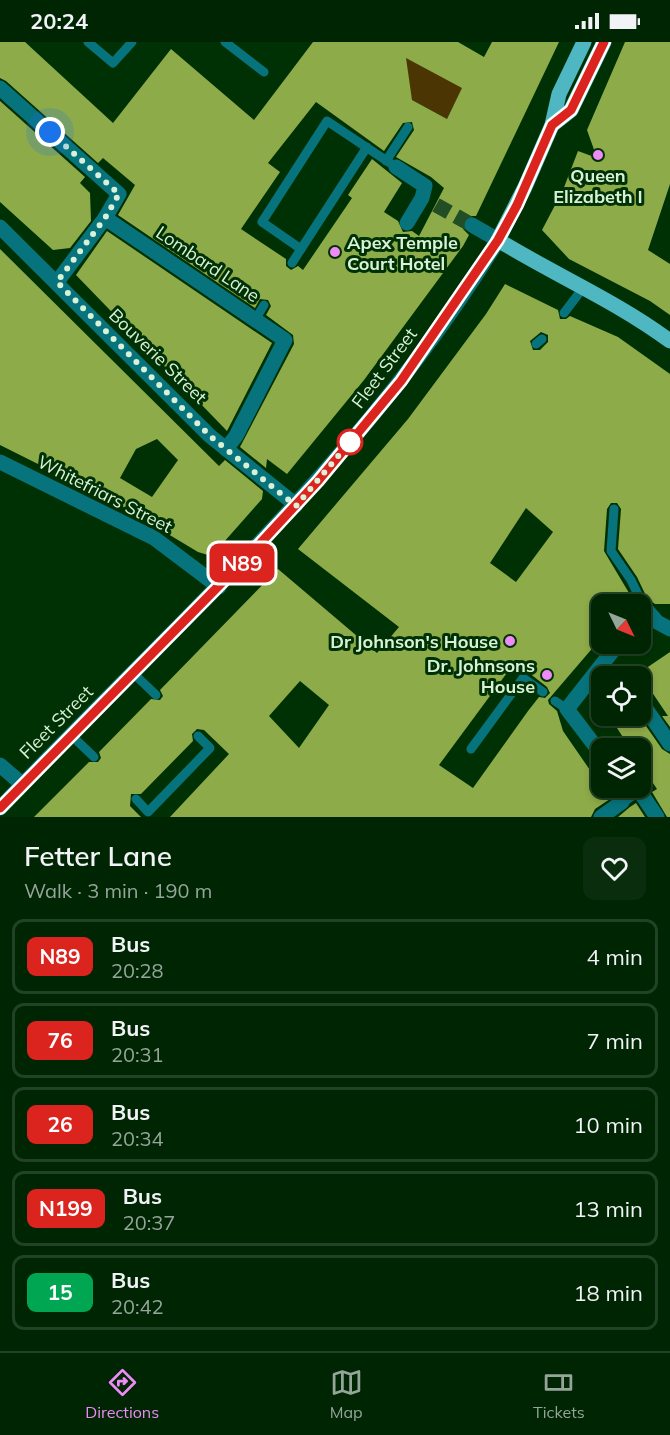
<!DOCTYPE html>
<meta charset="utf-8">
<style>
:root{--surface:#002503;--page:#0a2d0d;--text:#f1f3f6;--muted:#95a59a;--line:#224225;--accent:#ee8bf8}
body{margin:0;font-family:Mulish,sans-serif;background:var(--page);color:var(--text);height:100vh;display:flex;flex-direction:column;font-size:22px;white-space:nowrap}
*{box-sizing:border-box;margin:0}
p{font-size:20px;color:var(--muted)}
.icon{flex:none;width:33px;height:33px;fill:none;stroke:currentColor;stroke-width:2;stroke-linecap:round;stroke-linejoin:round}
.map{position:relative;height:775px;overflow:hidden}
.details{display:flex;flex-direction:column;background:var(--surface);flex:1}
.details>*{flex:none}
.badge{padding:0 12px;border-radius:9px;font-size:21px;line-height:39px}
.needle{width:39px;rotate:133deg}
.fabs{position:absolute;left:591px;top:552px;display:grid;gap:12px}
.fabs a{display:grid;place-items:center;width:60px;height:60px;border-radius:12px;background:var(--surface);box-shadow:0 3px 9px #0003,0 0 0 2px var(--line);font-size:30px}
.you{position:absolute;width:30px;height:30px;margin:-15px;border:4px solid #fff;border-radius:50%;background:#1a73e8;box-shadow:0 0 0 9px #1a73e833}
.map>.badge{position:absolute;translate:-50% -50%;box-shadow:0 0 0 3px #fff}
.round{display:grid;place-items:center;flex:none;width:63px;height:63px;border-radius:12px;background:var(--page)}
.overview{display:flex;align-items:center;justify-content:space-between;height:102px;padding:0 24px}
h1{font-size:28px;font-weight:600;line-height:45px}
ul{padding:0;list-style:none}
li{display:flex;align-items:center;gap:18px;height:75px;margin:0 12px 9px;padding:0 12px;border:3px solid var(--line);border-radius:12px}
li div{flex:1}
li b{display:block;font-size:22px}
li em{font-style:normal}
li .badge{min-width:66px;font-weight:700;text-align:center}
.status{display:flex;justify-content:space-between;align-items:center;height:42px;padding:0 30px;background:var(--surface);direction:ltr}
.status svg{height:16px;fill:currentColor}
.tabs{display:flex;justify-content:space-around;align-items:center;height:84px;border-top:2px solid var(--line);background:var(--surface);font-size:16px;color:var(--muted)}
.tabs a{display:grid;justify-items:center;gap:3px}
.tabs .active{color:var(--accent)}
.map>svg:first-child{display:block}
</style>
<div class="status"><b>20:24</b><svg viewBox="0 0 49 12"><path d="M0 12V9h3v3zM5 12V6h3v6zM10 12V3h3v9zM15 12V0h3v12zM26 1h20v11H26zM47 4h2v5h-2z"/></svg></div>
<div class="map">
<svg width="670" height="775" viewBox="0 0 670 775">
<rect width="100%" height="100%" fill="#003104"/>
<!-- green -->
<path fill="#4b3603" d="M400,13L469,46L462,60L453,64L447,77L412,58Z"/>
<!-- building -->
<g fill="#8eab49" fill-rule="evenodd">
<path d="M0,0H25L113,81L171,7L254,78L313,0H458L484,15L492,0H559L476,174H468L463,179V187L469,193L463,204L364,338L287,432L267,417L266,426L240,405L294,302L293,293L266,273L271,264L268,258L260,257L255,266L118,173L135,143L103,116L98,121L6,39L0,36ZM406,16L462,46L447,77L412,58ZM316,60L384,109L403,81L412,80L414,88L396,115L431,135L444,146L419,194L412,189L403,190L398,179L384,170L402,141L372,117L348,153L352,156L303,228L298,224L291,228L286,224V217L241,187L280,130L268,121Z"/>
<path d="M625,0H670V142L648,208L670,222V273L650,259L569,217L542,188L563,148L578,109L597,116L587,88Z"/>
<path d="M0,59L85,135L80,141L90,151L91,179L70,206L53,208L0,160Z"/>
<path d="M107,189L272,301L227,389L76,233Z"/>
<path d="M0,207L219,424L225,418L263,449L262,457L216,509L208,513L198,510L118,462L0,403ZM157,397L178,418L152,455L120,436L136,407Z"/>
<path d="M505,242L558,268L560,277H566L570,274L618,295L670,332V562H655L647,556L637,535L618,507L621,467L617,461H611L607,467L604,509L635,561L602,562V595L548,658L549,662L557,669L563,689L610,757L595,767L591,775H170L229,712L204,688L197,687L192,692L193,699L141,752H131L130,764L141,775H34L89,720H98L101,716L99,710L151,657L160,658L163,654L160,648L278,527L377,611L399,585L298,507L408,377L486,272ZM541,290L548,293V300L540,308H533L530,299ZM526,466L553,490L516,540L490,521ZM515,620L547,645L550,651L545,656L539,655L528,669L473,746L439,723ZM300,639L329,663L299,706L269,674Z"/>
<path d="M670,610V685L662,674H668L639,631Z"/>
<path d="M629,674H639L662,707L670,712V775H667L652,750L657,747L640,722V706H630L615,683Z"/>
<path d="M636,761L645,775H618L630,765Z"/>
</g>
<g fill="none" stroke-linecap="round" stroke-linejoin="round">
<!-- minor-tunnel -->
<path stroke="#214e24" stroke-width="15" stroke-dasharray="15 8" stroke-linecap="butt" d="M436,163L472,183"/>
<!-- service -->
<g stroke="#07747d" stroke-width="9">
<path d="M88,0L113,21L132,0"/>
<path d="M225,0L264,30"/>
<path d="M367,105L301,207L262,180L327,79L396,125"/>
<path d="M386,119L408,85"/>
<path d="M292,221L301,207"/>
<path d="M564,271L583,246"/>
<path d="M255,278L264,263"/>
<path d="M536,302L542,297"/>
<path d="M614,467L611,509L631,538L644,565"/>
<path d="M133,631L156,653"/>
<path d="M555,659L567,667"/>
<path d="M71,693L94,715"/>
<path d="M471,707L523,636L543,650"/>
<path d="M136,757L148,770L210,706L198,694"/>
</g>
<!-- pedestrian -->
<g stroke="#07747d" stroke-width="15">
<path d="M640,658L670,702"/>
<path d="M624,756L638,747L657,775"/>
</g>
<!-- minor -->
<g stroke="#07747d" stroke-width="15">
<path d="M0,46L119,152L105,176L57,240"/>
<path d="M396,125L425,144L422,156L407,181"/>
<path d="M105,176L285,298L236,394L226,407"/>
<path d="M472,183L498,198"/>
<path d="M0,185L210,394L296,463"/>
<path d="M0,420L154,496L219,545"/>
<path d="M640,571L644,565L657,580L670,587"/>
<path d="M602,713L567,667L618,602"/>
<path d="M0,723L22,742"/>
<path d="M601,775L622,760L625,746"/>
</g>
<!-- tertiary -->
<path stroke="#07747d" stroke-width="15" d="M0,766C174,583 366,416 498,198"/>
<!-- primary -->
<g stroke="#4eb7c2" stroke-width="15">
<path d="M584,0L559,52L552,83L525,145L498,198C555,233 616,259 670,299"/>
<path d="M552,83L571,68L604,0"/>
</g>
</g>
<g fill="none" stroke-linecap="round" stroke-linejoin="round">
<!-- line casing -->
<g stroke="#fff" stroke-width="14">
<path id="line" d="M0,766L255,507L318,439L401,339L498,198L517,163L552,83L571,68L604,0"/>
</g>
<!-- line -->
<use href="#line" stroke="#dc241f" stroke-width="9"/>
<!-- walk -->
<path stroke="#d9f2d7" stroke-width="6" stroke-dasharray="0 10.8" d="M50,90L119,152L105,176L57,240L210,394L296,464L350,400"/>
</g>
<!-- markers -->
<g fill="#ee8bf8" stroke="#003104" stroke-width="2">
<circle cx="598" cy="113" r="6"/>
<circle cx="335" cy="210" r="6"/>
<circle cx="510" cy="599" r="6"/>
<circle cx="547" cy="633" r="6"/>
</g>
<circle fill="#fff" stroke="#dc241f" stroke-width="3" cx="350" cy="400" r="12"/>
<g text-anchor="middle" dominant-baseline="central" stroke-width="6" stroke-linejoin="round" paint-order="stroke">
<!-- poi labels -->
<g font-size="18" font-weight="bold" fill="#d9f2d7" stroke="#003104" text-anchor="end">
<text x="598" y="133" text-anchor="middle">Queen<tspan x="598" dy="21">Elizabeth I</tspan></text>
<text x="347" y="200" text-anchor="start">Apex Temple<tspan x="347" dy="21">Court Hotel</tspan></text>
<text x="498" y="599">Dr Johnson's House</text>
<text x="535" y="623">Dr. Johnsons<tspan x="535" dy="21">House</tspan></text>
</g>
<!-- street labels -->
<g font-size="18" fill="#d9f2d7" stroke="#003104">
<text transform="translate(208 222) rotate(34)">Lombard Lane</text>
<text transform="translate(158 314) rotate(44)">Bouverie Street</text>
<text transform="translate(384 326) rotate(-53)">Fleet Street</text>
<text transform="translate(105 452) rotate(27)">Whitefriars Street</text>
<text transform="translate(56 680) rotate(-45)">Fleet Street</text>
</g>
</g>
</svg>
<div class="fabs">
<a><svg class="needle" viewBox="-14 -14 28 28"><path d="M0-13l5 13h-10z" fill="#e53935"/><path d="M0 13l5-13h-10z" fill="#95a59a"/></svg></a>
<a><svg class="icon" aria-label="locate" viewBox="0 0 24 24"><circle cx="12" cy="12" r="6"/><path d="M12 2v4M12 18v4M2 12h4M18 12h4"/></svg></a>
<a><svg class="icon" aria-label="layers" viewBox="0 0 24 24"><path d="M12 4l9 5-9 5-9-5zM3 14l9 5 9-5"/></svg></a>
</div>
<div class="you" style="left:50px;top:90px"></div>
<b class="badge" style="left:242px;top:521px;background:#dc241f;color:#fff">N89</b>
</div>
<section class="details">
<div class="overview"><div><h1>Fetter Lane</h1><p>Walk · 3 min · 190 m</p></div><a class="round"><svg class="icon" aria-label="heart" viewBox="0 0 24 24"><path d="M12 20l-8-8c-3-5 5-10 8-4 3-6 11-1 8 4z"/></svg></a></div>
<ul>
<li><span class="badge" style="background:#dc241f;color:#fff">N89</span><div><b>Bus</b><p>20:28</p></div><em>4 min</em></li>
<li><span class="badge" style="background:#dc241f;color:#fff">76</span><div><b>Bus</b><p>20:31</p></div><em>7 min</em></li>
<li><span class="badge" style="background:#dc241f;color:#fff">26</span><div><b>Bus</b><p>20:34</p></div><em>10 min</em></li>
<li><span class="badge" style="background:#dc241f;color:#fff">N199</span><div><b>Bus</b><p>20:37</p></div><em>13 min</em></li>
<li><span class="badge" style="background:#00a651;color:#fff">15</span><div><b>Bus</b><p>20:42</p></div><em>18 min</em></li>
</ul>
</section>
<nav class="tabs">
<a class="active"><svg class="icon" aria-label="directions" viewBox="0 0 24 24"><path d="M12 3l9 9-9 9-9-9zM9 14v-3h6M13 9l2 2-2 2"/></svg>Directions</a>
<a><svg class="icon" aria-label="map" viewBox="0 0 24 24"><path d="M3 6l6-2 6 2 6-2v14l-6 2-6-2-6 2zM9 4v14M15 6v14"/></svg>Map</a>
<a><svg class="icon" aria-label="tickets" viewBox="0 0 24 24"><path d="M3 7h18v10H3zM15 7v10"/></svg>Tickets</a>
</nav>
